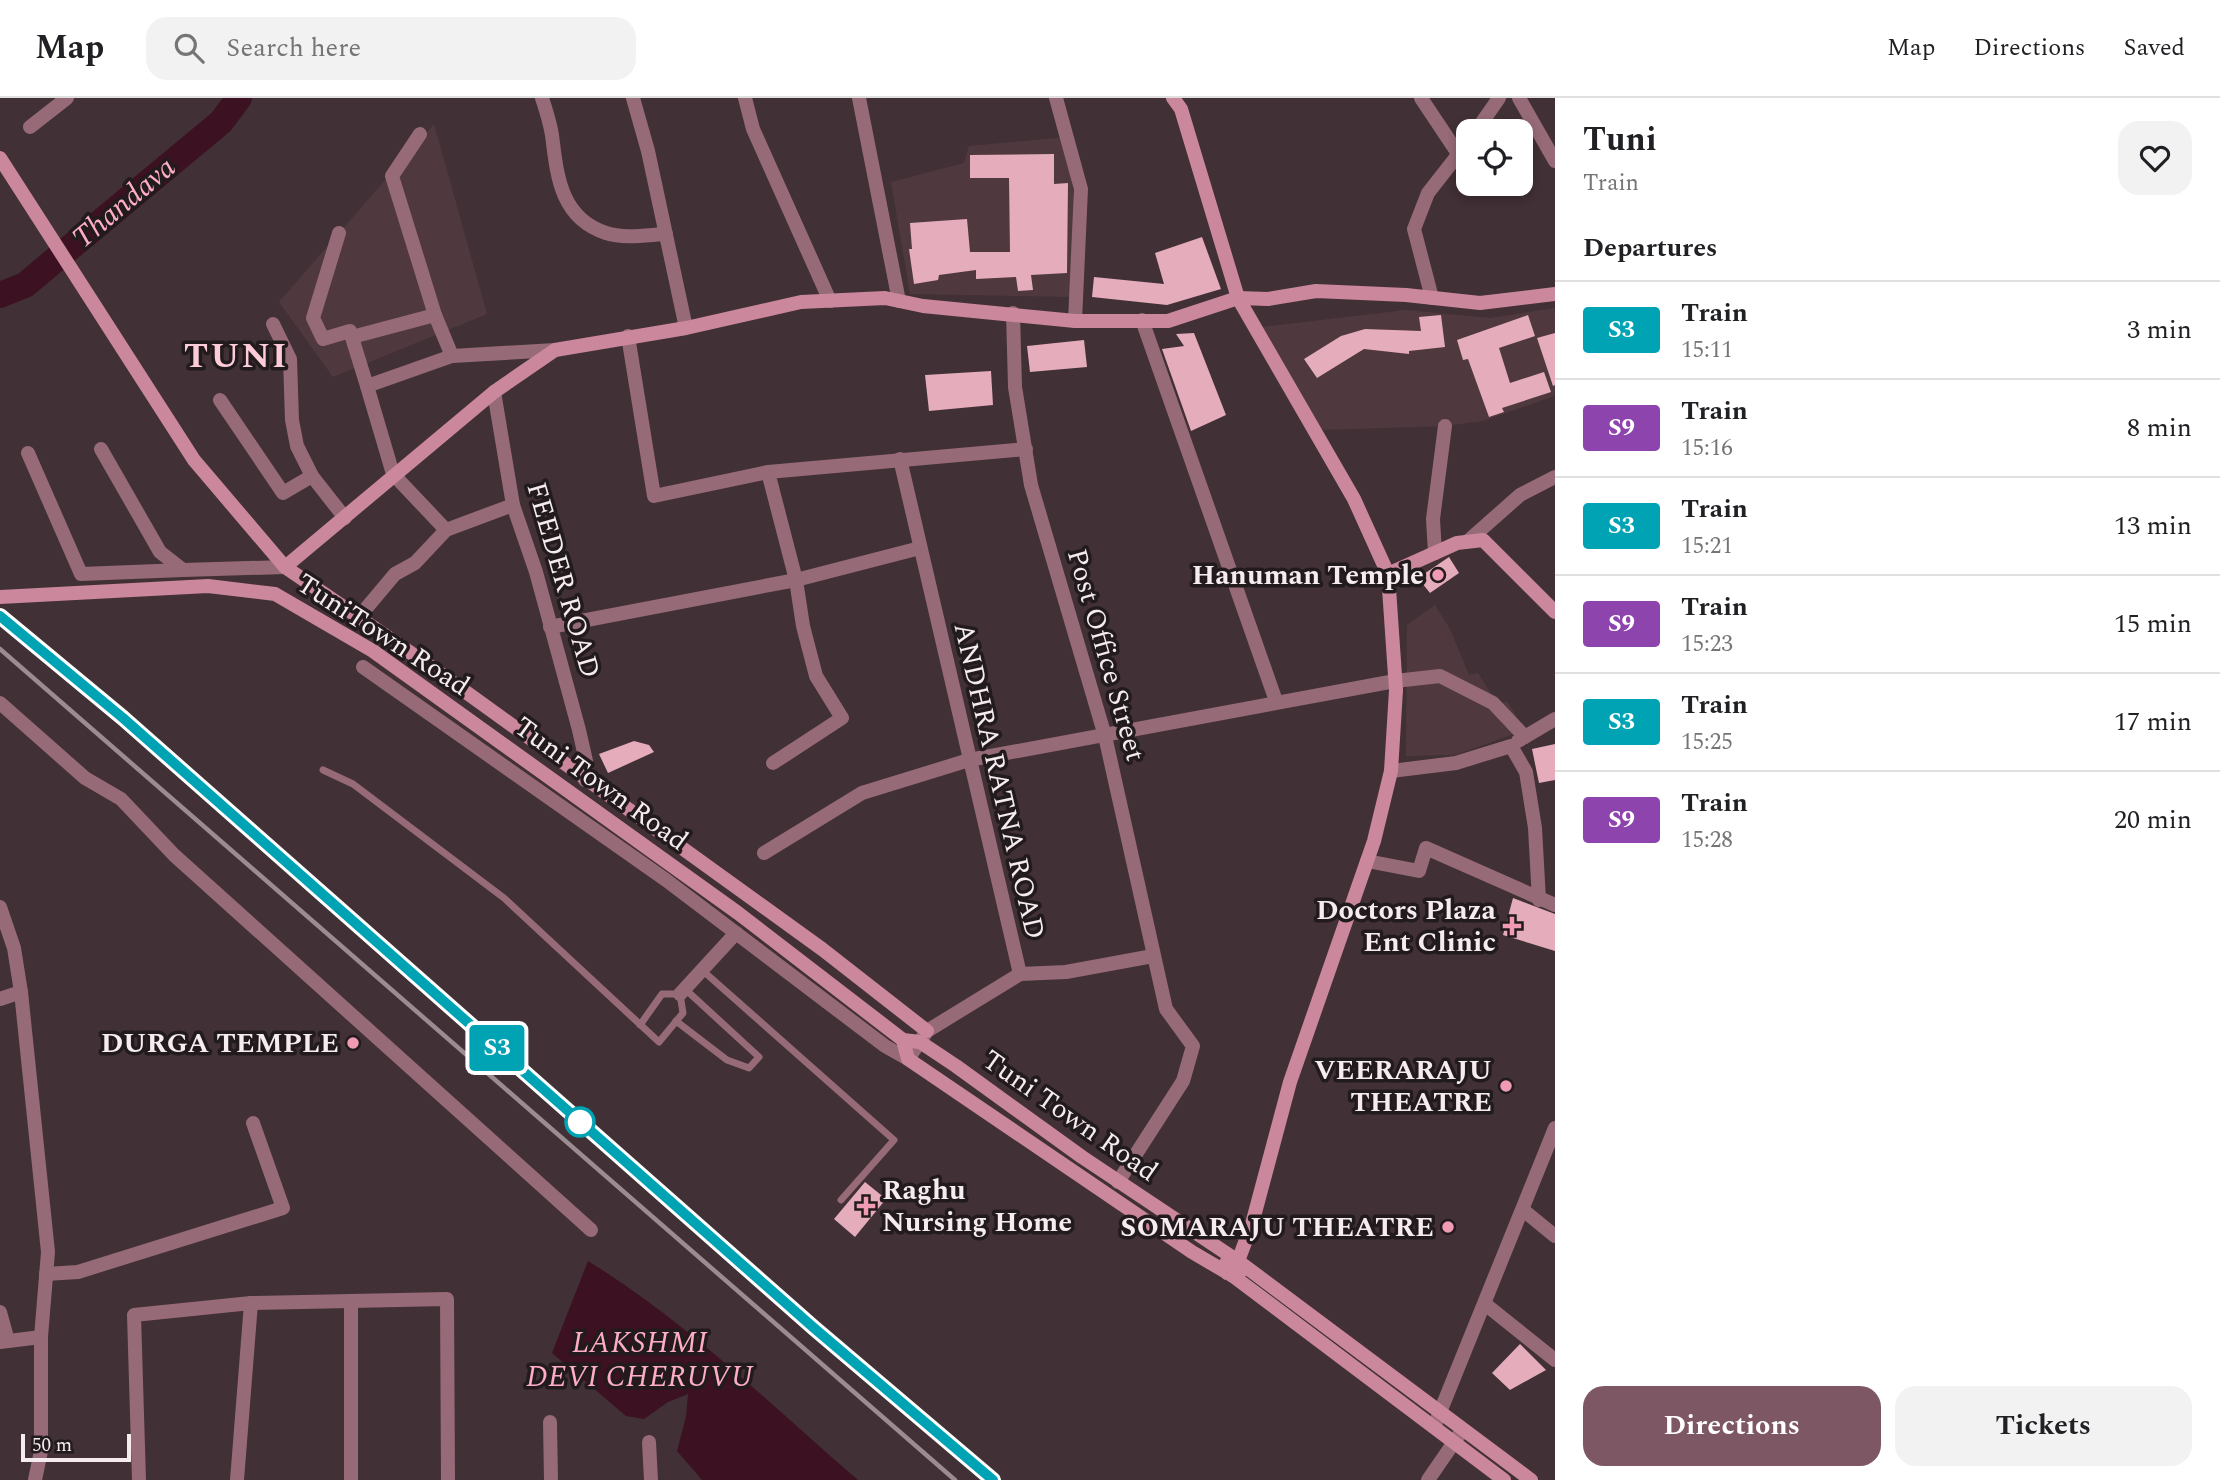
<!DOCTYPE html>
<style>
:root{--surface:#fff;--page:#f2f2f2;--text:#202124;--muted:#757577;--line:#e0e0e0;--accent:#7e5765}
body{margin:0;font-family:Spectral,serif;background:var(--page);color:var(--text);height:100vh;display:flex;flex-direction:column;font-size:26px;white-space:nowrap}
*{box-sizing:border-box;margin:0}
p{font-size:23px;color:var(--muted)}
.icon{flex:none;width:38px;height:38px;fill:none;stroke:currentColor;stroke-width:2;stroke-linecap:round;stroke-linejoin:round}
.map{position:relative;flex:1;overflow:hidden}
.drawer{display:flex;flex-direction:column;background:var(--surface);width:665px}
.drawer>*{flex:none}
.badge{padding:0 14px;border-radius:5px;font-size:24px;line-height:46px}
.controls{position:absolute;left:1456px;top:21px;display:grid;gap:14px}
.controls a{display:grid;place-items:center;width:77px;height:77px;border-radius:14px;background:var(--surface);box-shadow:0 4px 10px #0003;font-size:35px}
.scale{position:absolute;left:21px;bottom:18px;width:110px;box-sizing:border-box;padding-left:7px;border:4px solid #f6ebee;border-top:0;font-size:19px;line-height:24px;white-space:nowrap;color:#f6ebee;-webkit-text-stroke:5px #221b1d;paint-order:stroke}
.map>.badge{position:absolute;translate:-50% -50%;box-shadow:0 0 0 4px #fff}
h2{padding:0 28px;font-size:26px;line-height:63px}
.round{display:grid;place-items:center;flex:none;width:74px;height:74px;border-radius:21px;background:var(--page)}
.headline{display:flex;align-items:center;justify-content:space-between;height:119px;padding:0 28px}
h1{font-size:33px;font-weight:700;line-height:52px}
.button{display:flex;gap:14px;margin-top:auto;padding:14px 28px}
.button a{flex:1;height:80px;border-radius:21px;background:var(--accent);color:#fff;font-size:28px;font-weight:700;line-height:80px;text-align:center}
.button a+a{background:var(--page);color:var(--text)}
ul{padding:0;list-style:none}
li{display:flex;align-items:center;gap:21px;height:98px;padding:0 28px;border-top:2px solid var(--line)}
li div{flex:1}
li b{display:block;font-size:26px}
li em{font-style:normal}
li .badge{min-width:77px;font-weight:700;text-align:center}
header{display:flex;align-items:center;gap:42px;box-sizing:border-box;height:98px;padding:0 35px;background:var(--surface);border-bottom:2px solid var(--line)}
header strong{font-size:33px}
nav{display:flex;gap:38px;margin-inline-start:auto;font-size:24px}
.search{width:490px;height:63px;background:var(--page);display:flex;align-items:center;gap:18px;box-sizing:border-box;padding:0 24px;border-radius:21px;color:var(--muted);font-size:26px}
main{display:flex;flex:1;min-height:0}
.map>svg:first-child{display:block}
</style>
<header>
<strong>Map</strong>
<div class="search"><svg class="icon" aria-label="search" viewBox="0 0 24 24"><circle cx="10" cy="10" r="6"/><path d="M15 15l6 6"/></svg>Search here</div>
<nav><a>Map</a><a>Directions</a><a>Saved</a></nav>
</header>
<main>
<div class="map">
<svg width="1555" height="1382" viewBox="0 0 1555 1382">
<rect width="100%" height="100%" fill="#413035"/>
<!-- built -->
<g fill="#4f393f">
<path d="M434,26L487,216L333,279L279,204Z"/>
<path d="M1067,39L1075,110L1074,199L910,196L891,84L964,65L969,48Z"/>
<path d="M1555,210V298L1483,323L1445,328L1320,332L1261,229L1406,212L1490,220Z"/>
<path d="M1435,507L1450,531L1469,577L1478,575L1498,607L1507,603L1525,632L1455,657L1406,658L1407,527Z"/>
</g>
<!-- water -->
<path fill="#3c1121" d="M588,1163C686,1223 771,1307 858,1382H702L677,1353L686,1319L688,1296L668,1304L644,1321L626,1318L552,1255Z"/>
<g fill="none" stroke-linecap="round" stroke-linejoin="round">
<!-- river -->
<path stroke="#3c1121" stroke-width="26" d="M0,197L25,187L221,24L239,0"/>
</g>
<!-- building -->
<g fill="#e5acbc">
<path d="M1054,56V86L1068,85L1067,175L1031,177L1033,192L1018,193L1016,179L976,181V172L939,177L938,182L914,186L909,151H912L910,125L967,121L970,154H1010L1009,80H970V57Z"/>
<path d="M1202,139L1221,191L1167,207L1092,199L1094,179L1164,186L1155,155Z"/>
<path d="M1441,217L1445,249L1409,253V256L1364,251L1317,280L1304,261L1341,238L1365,231L1421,233L1419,219Z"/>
<path d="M1528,217L1535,238L1499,250L1510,285L1544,274L1551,294L1502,310L1504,314L1489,319L1468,261L1463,262L1457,242Z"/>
<path d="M1194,235L1226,317L1191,333L1162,251L1184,248L1176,236Z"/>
<path d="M1555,235V287L1553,288L1537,240Z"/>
<path d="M1084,242L1087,269L1030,274L1027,248Z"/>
<path d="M991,273L993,307L929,313L925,277Z"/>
<path d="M1449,459L1459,475L1430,495L1418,480Z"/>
<path d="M634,643L649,647L654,654L608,675L599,656Z"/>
<path d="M1555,646V682L1539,685L1532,651Z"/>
<path d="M1513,800L1555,816V853L1503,837Z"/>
<path d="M865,1084L886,1101L855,1139L834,1121Z"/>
<path d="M1520,1246L1546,1272L1510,1292L1492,1275Z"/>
</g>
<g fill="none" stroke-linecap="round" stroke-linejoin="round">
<!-- lane -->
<g stroke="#966a77" stroke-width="7">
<path d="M323,672L353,686L504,800L659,944L683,915L680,896H662L640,927"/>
<path d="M702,872L894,1042L841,1102"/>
<path d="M676,923L727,962L749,970L759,959L685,891"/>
</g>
<!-- street -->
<g stroke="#966a77" stroke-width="14">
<path d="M542,0C546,12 550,25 552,37C557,77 560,120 606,135C624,141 647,137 666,136"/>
<path d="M633,0L648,53L686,230"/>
<path d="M745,0L753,31L830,203"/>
<path d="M859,0L899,203"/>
<path d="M1056,0L1081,91L1075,223"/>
<path d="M1421,0L1459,57"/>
<path d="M1519,0L1555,63"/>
<path d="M30,29L67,0"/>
<path d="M1476,33L1499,0"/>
<path d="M339,135L313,220L323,241L350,233L367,288L452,258L435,217L392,78L420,36"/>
<path d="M1432,200L1414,131L1428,95L1468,44"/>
<path d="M1013,215L1015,289L1031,387L1105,638L1166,911L1193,948L1183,983L1118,1084"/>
<path d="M1142,222L1276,603"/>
<path d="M628,238L654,398L768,374"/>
<path d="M352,239L435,217"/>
<path d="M452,258L555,252"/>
<path d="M494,294L513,407L536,474L579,632L586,663L585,682"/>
<path d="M220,302L283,395L312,378L297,348L292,322L290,261L273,226"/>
<path d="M101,351L160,454L183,472L285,469"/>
<path d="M28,355L81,476L183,472"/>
<path d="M312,378L345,420"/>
<path d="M446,432L513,407"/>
<path d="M1468,443L1520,397L1555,379"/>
<path d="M1435,455L1433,421L1445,328"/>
<path d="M358,520L395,476L415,465L446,432L393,376L367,288"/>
<path d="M550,529L796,482L920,450"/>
<path d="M363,569L666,782L885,948L908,961L927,933L1020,876L900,361"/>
<path d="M0,605L85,680L121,701L174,757L591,1132"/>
<path d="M1518,643L1555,621"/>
<path d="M773,665L842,620L816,578L803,528L796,482L768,374L1026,351"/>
<path d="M1391,673L1456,665L1511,648L1526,674L1535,730L1539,802"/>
<path d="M764,755L862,695L969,662L1395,583L1440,578L1493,605L1525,639"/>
<path d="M1367,763L1419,773L1426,750L1555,807"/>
<path d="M0,809L14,850L21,894L48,1154L41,1239V1353L35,1382"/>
<path d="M1020,876L1066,874L1153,858"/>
<path d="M680,896L736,835"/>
<path d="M0,901L21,894"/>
<path d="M1523,1112L1555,1138"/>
<path d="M46,1176L78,1174L283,1110L253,1025"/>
<path d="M351,1203V1382"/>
<path d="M1485,1206L1555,1262"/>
<path d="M0,1214L8,1243"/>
<path d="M0,1244L41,1239"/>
<path d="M550,1324L551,1382"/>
<path d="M1434,1329L1555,1030"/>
<path d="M649,1344L651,1382"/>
<path d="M139,1382L134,1217L251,1205L447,1201L448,1382"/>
<path d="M237,1382L251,1205"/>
<path d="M1428,1382L1459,1337"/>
</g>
<!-- secondary -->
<g stroke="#cb879b" stroke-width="14">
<path d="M1173,0L1181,11L1238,200L1354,401L1388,476L1396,592L1391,673L1374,743L1290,984L1252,1126L1238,1163"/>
<path d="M0,60L194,362L285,469L427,566L822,851L927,933"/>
<path d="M285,469L494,294L555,252L686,230L801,204L885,200L923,208L1075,223H1168L1238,200L1268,201L1316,193L1406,197L1480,205L1555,196"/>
<path d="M1388,476L1457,445L1483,442L1555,514"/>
<path d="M0,499L208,488L275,496L373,553L738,815L903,942L920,944L956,968L1082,1059L1238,1163L1531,1382"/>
<path d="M903,942L908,961L1192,1154L1233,1178L1240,1174L1238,1163L1229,1162L1226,1165L1227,1175"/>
<path d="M1233,1178L1504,1382"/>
</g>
<!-- rail -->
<g stroke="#9a8c90" stroke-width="4.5">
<path d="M0,517C337,799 659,1098 993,1382"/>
<path d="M0,551L955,1382"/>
</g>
</g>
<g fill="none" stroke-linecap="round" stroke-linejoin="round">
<!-- line casing -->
<g stroke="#fff" stroke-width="16">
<path id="line" d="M0,518L123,620L814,1230L993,1382"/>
</g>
<!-- line -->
<use href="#line" stroke="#00a3b4" stroke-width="10"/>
</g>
<!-- markers -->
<g fill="#f19ab4" stroke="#221b1d" stroke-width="2.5">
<circle cx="1438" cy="477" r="7"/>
<path d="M1508.5 817.5h7v7h7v7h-7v7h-7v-7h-7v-7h7z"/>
<circle cx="353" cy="945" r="7"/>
<circle cx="1506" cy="988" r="7"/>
<path d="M862.5 1097.5h7v7h7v7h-7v7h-7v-7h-7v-7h7z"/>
<circle cx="1448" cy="1129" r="7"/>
</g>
<circle fill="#fff" stroke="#00a3b4" stroke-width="3.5" cx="580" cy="1024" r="14"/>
<g text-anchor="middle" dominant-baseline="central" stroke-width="7" stroke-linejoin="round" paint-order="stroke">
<!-- poi labels -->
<g font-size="28" font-weight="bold" fill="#f6ebee" stroke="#221b1d" text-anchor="end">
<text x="1424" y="477">Hanuman Temple</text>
<text x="1496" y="812">Doctors Plaza<tspan x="1496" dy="32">Ent Clinic</tspan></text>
<text x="339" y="945">DURGA TEMPLE</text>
<text x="1492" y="972">VEERARAJU<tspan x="1492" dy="32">THEATRE</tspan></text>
<text x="882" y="1092" text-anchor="start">Raghu<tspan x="882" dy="32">Nursing Home</tspan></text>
<text x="1434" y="1129">SOMARAJU THEATRE</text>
</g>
<!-- street labels -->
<g font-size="28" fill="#f6ebee" stroke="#221b1d">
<text transform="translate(563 482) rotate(74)">FEEDER ROAD</text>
<text transform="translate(383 537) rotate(33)">TuniTown Road</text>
<text transform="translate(1106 557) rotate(74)">Post Office Street</text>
<text transform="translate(999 683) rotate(77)">ANDHRA RATNA ROAD</text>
<text transform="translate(601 686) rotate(36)">Tuni Town Road</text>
<text transform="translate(1070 1018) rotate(35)">Tuni Town Road</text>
</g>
<!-- water labels -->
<g font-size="30" font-style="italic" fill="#feadc5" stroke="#221b1d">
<text transform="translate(124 105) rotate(-40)">Thandava</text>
<text x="640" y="1245">LAKSHMI<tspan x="640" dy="34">DEVI CHERUVU</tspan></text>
</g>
<!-- district labels -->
<g font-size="35" font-weight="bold" letter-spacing="2" fill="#fecbd9" stroke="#221b1d">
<text x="236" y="258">TUNI</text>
</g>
</g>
</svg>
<div class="controls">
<a><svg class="icon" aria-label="locate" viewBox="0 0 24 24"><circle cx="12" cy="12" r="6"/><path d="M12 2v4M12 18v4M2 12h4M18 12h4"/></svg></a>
</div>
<div class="scale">50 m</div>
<b class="badge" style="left:497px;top:950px;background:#00a3b4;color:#fff">S3</b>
</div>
<section class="drawer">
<div class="headline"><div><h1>Tuni</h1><p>Train</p></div><a class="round"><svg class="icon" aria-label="heart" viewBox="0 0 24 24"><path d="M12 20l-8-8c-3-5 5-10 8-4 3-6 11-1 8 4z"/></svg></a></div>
<h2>Departures</h2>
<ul>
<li><span class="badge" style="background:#00a3b4;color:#fff">S3</span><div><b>Train</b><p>15:11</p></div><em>3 min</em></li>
<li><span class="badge" style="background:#8e44ad;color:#fff">S9</span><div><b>Train</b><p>15:16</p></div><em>8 min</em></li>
<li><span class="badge" style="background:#00a3b4;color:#fff">S3</span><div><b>Train</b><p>15:21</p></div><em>13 min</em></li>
<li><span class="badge" style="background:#8e44ad;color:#fff">S9</span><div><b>Train</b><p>15:23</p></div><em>15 min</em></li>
<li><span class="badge" style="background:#00a3b4;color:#fff">S3</span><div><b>Train</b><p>15:25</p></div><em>17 min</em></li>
<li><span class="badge" style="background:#8e44ad;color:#fff">S9</span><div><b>Train</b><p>15:28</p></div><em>20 min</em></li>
</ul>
<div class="button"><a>Directions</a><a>Tickets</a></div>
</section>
</main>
